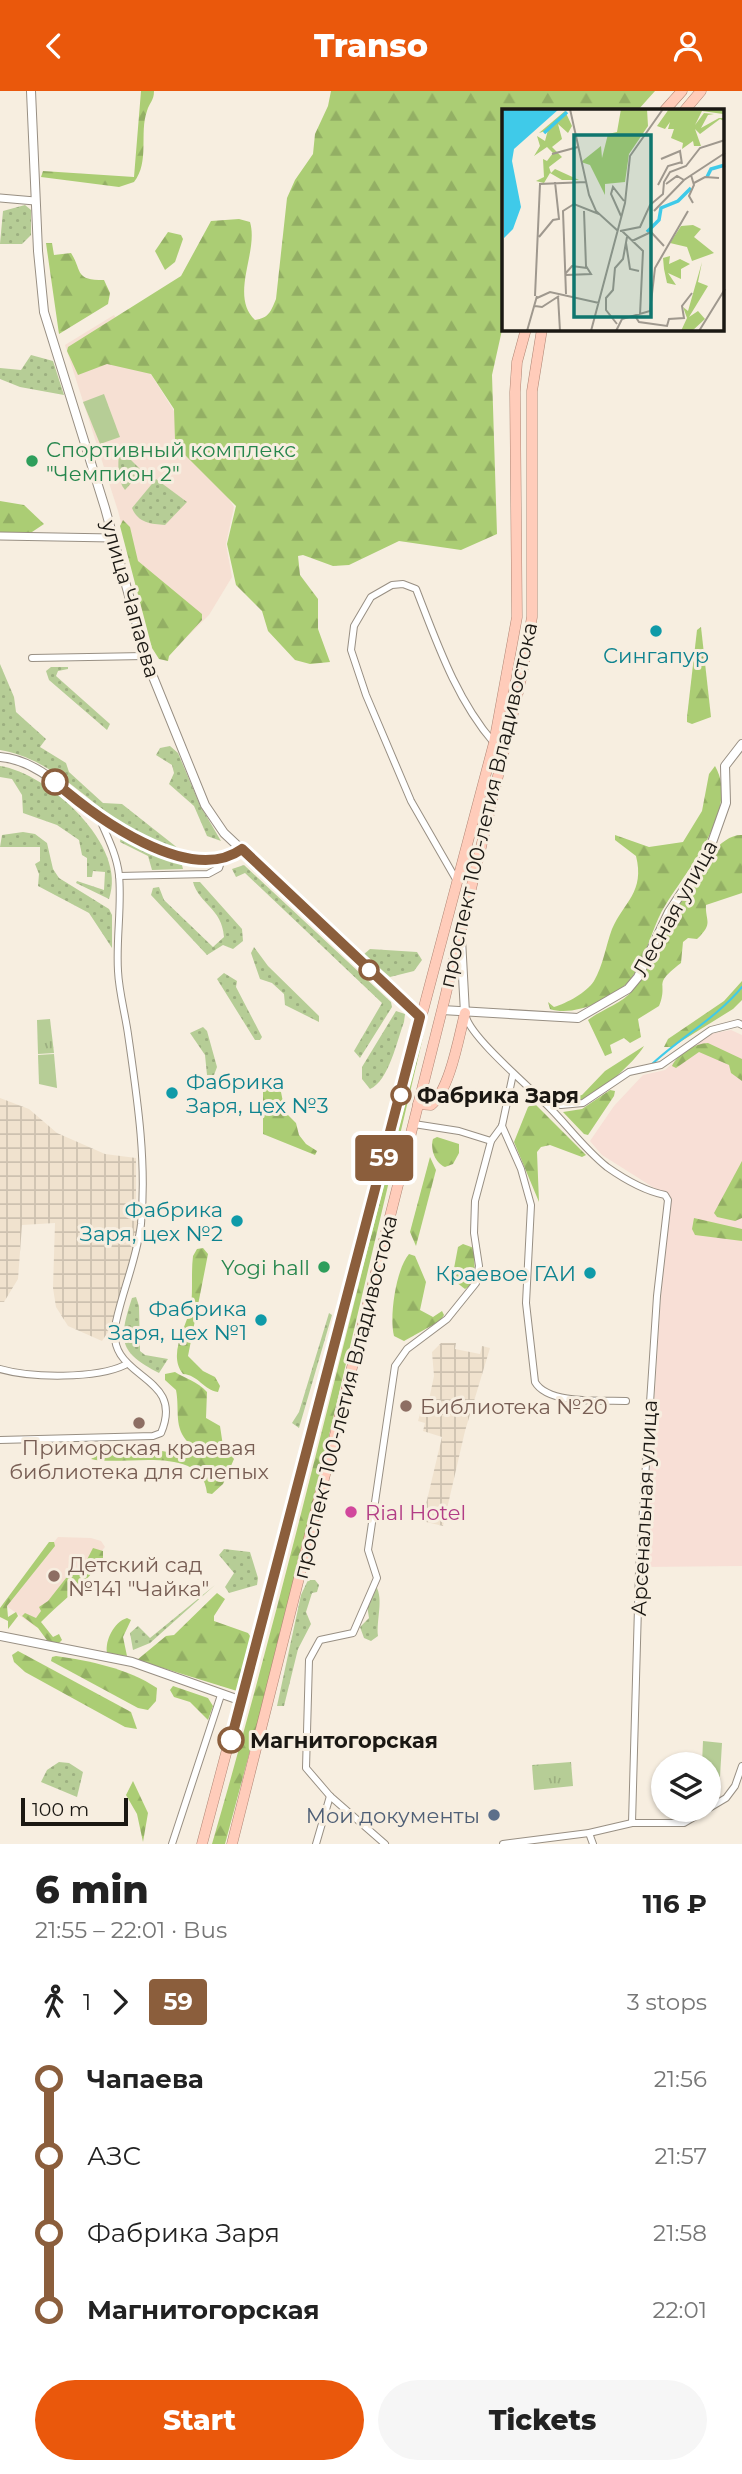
<!DOCTYPE html>
<meta charset="utf-8">
<style>
:root{--surface:#fff;--page:#f6f6f6;--text:#222;--muted:#767676;--accent:#ea580c}
body{margin:0;font-family:Montserrat,sans-serif;background:var(--page);color:var(--text);height:100vh;display:flex;flex-direction:column;font-size:26px;white-space:nowrap}
*{box-sizing:border-box;margin:0}
p{font-size:23px;color:var(--muted)}
.icon{flex:none;width:38px;height:38px;fill:none;stroke:currentColor;stroke-width:2;stroke-linecap:round;stroke-linejoin:round}
.map{position:relative;height:1753px;overflow:hidden}
.drawer{display:flex;flex-direction:column;background:var(--surface);flex:1}
.drawer>*{flex:none}
.badge{padding:0 14px;border-radius:5px;font-size:24px;line-height:46px}
.fabs{position:absolute;left:651px;top:1661px;display:grid;gap:14px}
.fabs a{display:grid;place-items:center;width:70px;height:70px;border-radius:50%;background:var(--surface);box-shadow:0 2px 5px #0004;font-size:35px}
.scale{position:absolute;left:21px;bottom:18px;width:107px;box-sizing:border-box;padding-left:7px;border:4px solid #1b1813;border-top:0;font-size:19px;line-height:24px;white-space:nowrap;color:#1b1813;-webkit-text-stroke:5px #f7eee0;paint-order:stroke}
.map>.badge{position:absolute;translate:-50% -50%;box-shadow:0 0 0 4px #fff}
.legs{display:flex;align-items:center;gap:10px;height:77px;padding:0 35px;font-size:23px}
.legs p{margin-inline-start:auto}
.summary{display:flex;align-items:center;justify-content:space-between;height:119px;padding:0 35px}
h1{font-size:38px;font-weight:800;line-height:52px}
.cta{display:flex;gap:14px;margin-top:auto;padding:14px 35px}
.cta a{flex:1;height:80px;border-radius:42px;background:var(--accent);color:#fff;font-size:28px;font-weight:800;line-height:80px;text-align:center}
.cta a+a{background:var(--page);color:var(--text)}
ul{padding:0 35px;list-style:none}
li{display:flex;align-items:center;gap:24px;height:77px;font-size:26px}
li i{display:grid;place-items:center;width:10px;height:100%;margin:0 9px;background:currentColor}
li i::after{content:'';width:18px;height:18px;margin:-9px;border:5px solid;border-radius:50%;background:var(--surface)}
li p{margin-inline-start:auto}
li:first-child i{background:linear-gradient(#0000 50%,currentColor 0)}
li:last-child i{background:linear-gradient(currentColor 50%,#0000 0)}
header{display:flex;justify-content:space-between;align-items:center;height:91px;padding:0 35px;background:var(--accent);color:#fff;font-size:32px;font-weight:800}
.map>svg:first-child{display:block}
</style>
<header><svg class="icon" aria-label="back" viewBox="0 0 24 24"><path d="M15 5l-7 7 7 7"/></svg>Transo<svg class="icon" aria-label="person" viewBox="0 0 24 24"><circle cx="12" cy="8" r="4"/><path d="M4 21q1-7 8-7t8 7"/></svg></header>
<div class="map">
<svg width="742" height="1753" viewBox="0 0 742 1753">
<defs>
<pattern id="industrial-grid" width="8" height="8" patternUnits="userSpaceOnUse" patternTransform="scale(1.75)"><rect width="8" height="8" fill="#f0e2ce"/><path d="M0 4h8M4 0v8" fill="none" stroke="#cdc1b0"/></pattern>
<pattern id="grass-dots" width="8" height="8" patternUnits="userSpaceOnUse" patternTransform="scale(1.75)"><rect width="8" height="8" fill="#b6cd96"/><path d="M2 2h.1M6 6h.1" fill="none" stroke="#9caf80" stroke-width="1.8" stroke-linecap="round"/></pattern>
<pattern id="forest-firs" width="22" height="20" patternUnits="userSpaceOnUse" patternTransform="scale(1.75)"><rect width="22" height="20" fill="#abcd74"/><path d="M5 1l3.5 6h-7zM16 11l3.5 6h-7z" fill="#93af64"/></pattern>
<pattern id="park-tufts" width="24" height="20" patternUnits="userSpaceOnUse" patternTransform="scale(1.75)"><rect width="24" height="20" fill="#b6cd96"/><path d="M3 7l-1-3M5 7V3M7 7l1-3M15 17l-1-3M17 17v-4M19 17l1-3" fill="none" stroke="#9caf80"/></pattern>
</defs>
<rect width="100%" height="100%" fill="#f7eee0"/>
<!-- commercial -->
<path fill="#f8dfd6" d="M731,939L742,944V1475L644,1476L667,1105L602,1064L590,1050L614,1015L643,984L665,979L704,944Z"/>
<!-- industrial -->
<g fill="url(#industrial-grid)">
<path d="M0,1007L29,1018L57,1042L105,1063L136,1067V1117L141,1122L138,1156L112,1235L102,1250L68,1235L56,1216L53,1197L55,1132L22,1134L18,1188L4,1211H0Z"/>
<path d="M441,1252H456L455,1258L480,1263L482,1255L490,1257L465,1340L443,1435L422,1430L442,1346L423,1340L425,1332L418,1330L420,1323H426L434,1285L432,1261Z"/>
</g>
<!-- education -->
<g fill="#f6e0d3">
<path d="M114,224L234,416L226,453L232,486L209,524L168,565L156,559L118,420L65,254Z"/>
<path d="M58,1446L91,1447L101,1450L105,1456L36,1536L5,1514Z"/>
</g>
<!-- grass -->
<g fill="url(#grass-dots)">
<path d="M25,114L31,119V144L22,153H0L3,120Z"/>
<path d="M31,264L53,270L64,304L20,296L0,288V277L21,279Z"/>
<path d="M122,360L142,380L125,399C117,390 118,374 119,361Z"/>
<path d="M156,388L187,411L165,434C151,433 138,432 132,417Z"/>
<path d="M0,573L14,606L16,621L46,648L40,656L66,672L69,681L103,712L122,713L179,758C169,758 158,752 149,748C95,723 60,669 0,659Z"/>
<path d="M51,576H68V578L58,580L56,585L110,633L107,639L49,589L46,580Z"/>
<path d="M170,655L178,662L200,714L221,750L207,745L194,715L169,693L174,682L172,674L156,664L160,657Z"/>
<path d="M0,675C48,682 129,755 109,808L76,792L77,790L104,799L105,781L93,780L92,786H87V767L82,764L79,749L57,734L23,722L22,704L12,688L0,686Z"/>
<path d="M23,741L35,743L47,752L53,778L59,787L109,818L112,824V857L89,822L38,795L39,783L35,773L40,770V756H0L2,744Z"/>
<path d="M121,745L155,762L181,770L183,778L152,779L148,765L120,751Z"/>
<path d="M244,774L391,911L392,916L360,967L354,960L382,912L245,782L236,786L232,778Z"/>
<path d="M193,791H200L242,838L243,850L233,858L223,854L207,864L151,804L153,797L159,796L164,809L213,856L224,846C222,817 199,813 193,791Z"/>
<path d="M254,856L268,875L319,925V931L285,914L284,903L272,892L260,888L251,862Z"/>
<path d="M370,858L417,861L422,869L414,880L390,886L363,864Z"/>
<path d="M224,882L237,890L236,896L262,946L260,949H255L217,888Z"/>
<path d="M396,920L405,923L404,931C397,949 389,990 370,998L362,988V976Z"/>
<path d="M203,936L207,940L217,976L214,984H207L205,964L190,942Z"/>
<path d="M136,1206L139,1215L140,1260L145,1264L168,1268L159,1282C119,1261 118,1250 132,1207Z"/>
<path d="M329,1222L332,1224L299,1337L292,1332L299,1321Z"/>
<path d="M224,1458L250,1461L258,1487L257,1494L229,1502L225,1496L234,1482L219,1464Z"/>
<path d="M308,1489H315L319,1494L317,1501L312,1502L306,1521L311,1533L298,1558L284,1615H277L301,1504Z"/>
<path d="M215,1494L150,1552L133,1559L130,1542L138,1535L150,1547Z"/>
<path d="M376,1495C384,1509 376,1529 378,1545L371,1550L364,1547L360,1536L369,1527L367,1514Z"/>
<path d="M59,1671L69,1672L83,1681L77,1706L41,1691L47,1679Z"/>
</g>
<!-- forest -->
<g fill="url(#forest-firs)">
<path d="M141,0H154C154,10 149,12 147,20C139,42 150,71 134,91L119,96L41,86L43,80L134,86Z"/>
<path d="M331,0H655L638,19H504V230L492,284L497,443L461,459L399,450L349,474L333,475L303,464L298,465L300,484L318,508V538L330,571L310,573L295,569L268,540L262,520L236,494L227,453L236,415L181,360L175,349L174,318L151,283L107,273L78,284L67,260L68,256L181,185L211,130L239,128L250,131C259,161 229,204 255,229C269,227 271,220 276,208L287,107L295,89L313,63L315,43L328,15Z"/>
<path d="M168,141L181,144L183,148L175,171L165,179L155,160Z"/>
<path d="M46,152H52L54,164L71,162C83,181 74,189 104,189L110,202L108,213L59,243Z"/>
<path d="M0,410L24,414L44,433L32,441L0,442Z"/>
<path d="M123,429L130,436L138,470L202,523V529L169,565L168,570L159,568L152,557L120,435Z"/>
<path d="M701,536L711,626L692,633L687,631V626L697,539Z"/>
<path d="M715,675C742,722 680,785 660,824C650,844 644,874 628,891C612,909 573,926 550,918L548,911L554,916C567,912 586,902 594,890C603,875 606,854 612,838C624,811 645,801 636,765L615,749V744L649,756L683,751L702,720L709,683Z"/>
<path d="M742,744V802L706,814C705,830 714,832 697,848L688,847L683,851L681,872C651,895 669,890 659,915L638,928L641,946L630,952L624,947L610,954L612,962L605,965L588,929C602,918 622,913 633,899C658,869 700,742 742,744Z"/>
<path d="M742,890V909L733,918L672,956H664L668,948L724,910Z"/>
<path d="M424,942L289,1514L225,1753H212C290,1485 351,1212 424,942Z"/>
<path d="M708,952L742,968V990L731,982L729,974L699,961L676,977L672,975C677,964 695,952 708,952Z"/>
<path d="M644,955C635,971 597,1005 578,1010C563,1014 549,1007 537,999L562,1008L582,1004L605,980Z"/>
<path d="M274,990L281,1001L285,1021L296,1032L299,1044L306,1053L317,1060L315,1064L263,1043V996Z"/>
<path d="M610,999L615,1000L614,1005L588,1044L584,1043L563,1021L582,1018Z"/>
<path d="M534,1012L586,1064L582,1066L550,1054L541,1056L537,1061L539,1111L514,1051L528,1016Z"/>
<path d="M437,1046L459,1053V1062L453,1073L445,1076C435,1072 430,1058 433,1048Z"/>
<path d="M430,1066L436,1079L416,1155L410,1141Z"/>
<path d="M742,1070V1127L735,1130L717,1126L714,1122Z"/>
<path d="M694,1127L742,1138V1150L695,1144L692,1138Z"/>
<path d="M463,1153L474,1157L475,1191L465,1198L452,1188L458,1156Z"/>
<path d="M203,1157L208,1163L188,1265L203,1280L215,1286L220,1295L218,1301C204,1299 198,1284 183,1283C167,1263 187,1235 191,1215C193,1198 191,1181 193,1165L197,1158Z"/>
<path d="M409,1163L415,1165L426,1191L420,1219L433,1226L442,1220L444,1224L440,1230L404,1250L394,1245C389,1226 396,1178 409,1163Z"/>
<path d="M175,1281C186,1288 197,1290 207,1301L206,1327L220,1335L223,1355L234,1368L223,1393L212,1403L207,1402C202,1352 123,1376 91,1368L106,1359L135,1361L141,1356L178,1363L187,1360L189,1352C173,1337 180,1319 176,1299L165,1289V1283Z"/>
<path d="M49,1451H54L55,1455L7,1515L8,1526L16,1521L18,1525L8,1538V1530L0,1526V1517Z"/>
<path d="M93,1457L103,1460V1469C85,1493 62,1510 41,1531L53,1546L59,1543L62,1549L58,1553L49,1552L38,1537L22,1525L25,1522L36,1527L41,1520L39,1516L48,1510L70,1482L81,1480Z"/>
<path d="M217,1502L225,1508L214,1525V1530L248,1542L252,1548L237,1600L137,1569L166,1545L174,1544Z"/>
<path d="M127,1527L131,1529L123,1546L127,1565L107,1562C105,1549 114,1531 127,1527Z"/>
<path d="M18,1560L131,1621L137,1638L125,1636L25,1581L14,1571L12,1564Z"/>
<path d="M56,1565C90,1570 127,1577 157,1597L156,1610L148,1619L138,1617L51,1570L52,1566Z"/>
<path d="M173,1595L208,1607L213,1615L208,1629L190,1611L174,1606L170,1599Z"/>
<path d="M133,1690L148,1722L143,1751L137,1723L126,1704Z"/>
</g>
<!-- park -->
<g fill="url(#park-tufts)">
<path d="M50,928L54,962L38,963L37,929Z"/>
<path d="M571,1671L573,1695L534,1699L532,1674Z"/>
</g>
<!-- garden -->
<g fill="#b6cd96">
<path d="M104,303L120,346L100,353L83,311Z"/>
<path d="M54,963L57,997L39,993L38,964Z"/>
<path d="M703,1650L722,1652L720,1686L709,1685V1673H702Z"/>
</g>
<g fill="none" stroke-linecap="round" stroke-linejoin="round">
<!-- stream -->
<path stroke="#3fcae9" stroke-width="2" d="M650,975C679,947 717,927 742,896"/>
<!-- minor casing -->
<g stroke="#988f83" stroke-width="8">
<g id="minor">
<path d="M32,567L145,565"/>
<path d="M119,785L208,783L219,777L222,768"/>
<path d="M457,790L411,710L366,604L351,559L354,535L371,506L392,494L403,493L416,498C437,552 456,608 494,652"/>
<path d="M466,926C472,947 526,993 544,1011C566,1032 583,1057 607,1076C624,1088 645,1100 665,1104L668,1109L657,1205L639,1480L632,1732"/>
<path d="M544,1010L561,1014L583,1012L629,981L661,974L711,939L738,932L742,934"/>
<path d="M414,1033L459,1040L491,1050"/>
<path d="M502,1035L521,1078L531,1114L526,1212L535,1291C548,1314 602,1309 626,1310"/>
<path d="M0,1278C31,1287 96,1288 125,1274"/>
<path d="M0,1349L153,1345L161,1342C187,1281 103,1290 116,1231C123,1198 137,1167 141,1133C147,1070 137,1006 128,943C125,922 119,901 118,880C116,848 122,815 119,784C117,765 108,747 100,729"/>
<path d="M589,1742L593,1753"/>
<path d="M172,1753L221,1604"/>
<path d="M316,1753L330,1705"/>
<path d="M385,1753L330,1705L306,1677L309,1569L320,1549L353,1542L377,1487L368,1459L395,1275L407,1258L447,1228L476,1192L479,1175L474,1142L475,1110L491,1050L502,1035L513,983"/>
<path d="M503,1753L589,1742L632,1732H684L726,1707L735,1695L742,1675"/>
</g>
</g>
<!-- tertiary casing -->
<g stroke="#988f83" stroke-width="9">
<g id="tertiary">
<path d="M0,107L35,110"/>
<path d="M0,445L112,447"/>
</g>
</g>
<!-- secondary casing -->
<g stroke="#988f83" stroke-width="10">
<g id="secondary">
<path d="M31,0L38,160L44,221L105,417L147,571L205,714L224,742L420,926"/>
<path d="M0,666C40,669 68,704 98,727C124,747 159,761 191,766C211,768 225,770 242,758"/>
<path d="M461,848L465,922"/>
<path d="M442,919L578,927L628,898L638,886L669,821L709,760L726,712L725,675L742,653"/>
<path d="M0,1545L132,1571L242,1610"/>
</g>
</g>
<!-- trunk casing -->
<g stroke="#af8574" stroke-width="11">
<g id="trunk">
<path d="M665,19L682,0"/>
<path d="M685,19L701,0"/>
<path d="M418,1013L431,1014C450,999 459,945 465,922"/>
<path d="M202,1753L494,652L517,526L515,301L517,271L526,238"/>
<path d="M232,1753L442,919L520,593L532,526V300L542,238"/>
</g>
</g>
<!-- minor -->
<use href="#minor" stroke="#fff" stroke-width="6"/>
<!-- tertiary -->
<use href="#tertiary" stroke="#fff" stroke-width="7"/>
<!-- secondary -->
<use href="#secondary" stroke="#fff" stroke-width="8"/>
<!-- trunk -->
<use href="#trunk" stroke="#ffccba" stroke-width="10"/>
</g>
<g fill="none" stroke-linecap="round" stroke-linejoin="round">
<!-- line-1 casing -->
<g stroke="#fff" stroke-width="16">
<path id="line-1" d="M55,691C94,725 189,796 242,758L420,926L231,1649"/>
</g>
<!-- line-1 -->
<use href="#line-1" stroke="#8b5e3c" stroke-width="10"/>
</g>
<!-- markers -->
<g fill="#2e9e5b" stroke="#f7eee0" stroke-width="2.5">
<circle cx="32" cy="370" r="7"/>
<circle cx="324" cy="1176" r="7"/>
</g>
<g fill="#0f9aa8" stroke="#f7eee0" stroke-width="2.5">
<circle cx="656" cy="540" r="7"/>
<circle cx="172" cy="1002" r="7"/>
<circle cx="237" cy="1130" r="7"/>
<circle cx="590" cy="1182" r="7"/>
<circle cx="261" cy="1229" r="7"/>
</g>
<g fill="#fff" stroke="#8b5e3c" stroke-width="3.5">
<circle cx="55" cy="691" r="12"/>
<circle cx="369" cy="879" r="9"/>
<circle cx="401" cy="1004" r="9"/>
<circle cx="231" cy="1649" r="12"/>
</g>
<g fill="#8d6e63" stroke="#f7eee0" stroke-width="2.5">
<circle cx="406" cy="1315" r="7"/>
<circle cx="139" cy="1332" r="7"/>
<circle cx="54" cy="1485" r="7"/>
</g>
<circle fill="#d1479c" stroke="#f7eee0" stroke-width="2.5" cx="351" cy="1421" r="7"/>
<circle fill="#5c6f8a" stroke="#f7eee0" stroke-width="2.5" cx="494" cy="1724" r="7"/>
<g text-anchor="middle" dominant-baseline="central" stroke-width="6" stroke-linejoin="round" paint-order="stroke">
<!-- leisure labels -->
<g font-size="21" fill="#27864d" stroke="#f7eee0" text-anchor="start">
<text x="46" y="358">Спортивный комплекс<tspan x="46" dy="24">"Чемпион 2"</tspan></text>
<text x="310" y="1176" text-anchor="end">Yogi hall</text>
</g>
<!-- street labels -->
<g font-size="21" fill="#1b1813" stroke="#f7eee0">
<text transform="translate(131 508) rotate(74)">улица Чапаева</text>
<text transform="translate(488 714) rotate(-77)">проспект 100-летия Владивостока</text>
<text transform="translate(675 817) rotate(-61)">Лесная улица</text>
<text transform="translate(345 1306) rotate(-76)">проспект 100-летия Владивостока</text>
<text transform="translate(644 1417) rotate(-87)">Арсенальная улица</text>
</g>
<!-- culture labels -->
<g font-size="21" fill="#0d838f" stroke="#f7eee0" text-anchor="end">
<text x="656" y="564" text-anchor="middle">Сингапур</text>
<text x="186" y="990" text-anchor="start">Фабрика<tspan x="186" dy="24">Заря, цех №3</tspan></text>
<text x="223" y="1118">Фабрика<tspan x="223" dy="24">Заря, цех №2</tspan></text>
<text x="576" y="1182">Краевое ГАИ</text>
<text x="247" y="1217">Фабрика<tspan x="247" dy="24">Заря, цех №1</tspan></text>
</g>
<!-- stop labels -->
<g font-size="21" font-weight="bold" fill="#1b1813" stroke="#f7eee0" text-anchor="start">
<text x="417" y="1004">Фабрика Заря</text>
<text x="250" y="1649">Магнитогорская</text>
</g>
<!-- education labels -->
<g font-size="21" fill="#785e54" stroke="#f7eee0" text-anchor="start">
<text x="420" y="1315">Библиотека №20</text>
<text x="139" y="1356" text-anchor="middle">Приморская краевая<tspan x="139" dy="24">библиотека для слепых</tspan></text>
<text x="68" y="1473">Детский сад<tspan x="68" dy="24">№141 "Чайка"</tspan></text>
</g>
<!-- hotel labels -->
<g font-size="21" fill="#b23c85" stroke="#f7eee0" text-anchor="start">
<text x="365" y="1421">Rial Hotel</text>
</g>
<!-- service labels -->
<g font-size="21" fill="#4e5e75" stroke="#f7eee0" text-anchor="end">
<text x="480" y="1724">Мои документы</text>
</g>
</g>
<!-- overview -->
<g transform="translate(502 18)">
<rect width="222" height="222" fill="#f7eee0"/>
<path d="M119,0H145L146,17L127,45L123,73L103,75V86L88,56L79,53L99,37L100,49L106,25L115,23ZM167,0H222L221,5L200,2L193,16L202,4L212,5L206,6L199,19L217,9H222V12L218,10L198,25L193,20L199,37H192L191,32L180,40L181,34L169,29L172,20H166L168,13L163,20L155,17ZM63,2L70,17L66,24L56,15L60,30L50,38L60,48L47,58L49,64L53,60L77,71H60L48,64L42,74L34,72L42,68L41,50L45,52L51,44L45,38L32,47L38,37L35,27L43,32L46,21L37,24ZM191,116L199,120L192,128L212,144L190,152L185,138L168,134L179,117ZM168,147L167,155L178,150L188,155L179,160V170L166,164L174,176L165,174L162,160L161,149ZM200,153L196,173L206,177L187,208L196,202L203,210L190,222H174H179L185,209L181,198L186,202Z" fill="#abcd74"/>
<path d="M0,0H57L12,40L10,52L19,98L11,120L2,129Z" fill="#3fcae9"/>
<path fill="none" stroke="#3fcae9" stroke-width="3.5" d="M42,24L65,3M205,68L209,60L223,56M145,123L157,111L159,99L176,92L189,79"/>
<path fill="none" stroke="#9f988e" stroke-width="2" d="M68,0L87,86L94,102L116,122M50,45L76,38M159,50L178,42L180,55M189,66L192,76L187,87L191,94M192,74L203,68L217,69M164,75L175,67L182,71M156,76L166,57L180,53M152,102L182,71L223,44M119,107L109,85L111,78L122,92M118,122L138,118L148,96L161,85L162,73L168,63L184,57L198,39L223,31M120,122L141,142L138,206M37,128L51,111L57,110L53,73M130,132L149,123L162,137M124,134L128,160L137,162M63,165L70,157L85,159M64,166L89,165L84,157L82,102M64,185L61,102L72,95L97,105M33,187L38,75L84,73M56,187L58,222M35,189L48,183L97,194M33,197L40,198L57,187M133,207L137,213L165,217L167,210L182,209L180,197L190,184M115,215L104,201V189L111,181L113,159L121,150L125,128M25,222L35,187M89,222L123,94L128,47L161,0M114,222L120,210L148,202L153,159L186,102M197,222L223,180"/>
<path fill="#0f766e" fill-opacity="0.15" stroke="#0f766e" stroke-width="3.5" d="M72,26H149V208H72Z"/>
<rect width="222" height="222" fill="none" stroke="#1b1813" stroke-width="3.5"/>
</g>
</svg>
<div class="fabs">
<a><svg class="icon" aria-label="layers" viewBox="0 0 24 24"><path d="M12 4l9 5-9 5-9-5zM3 14l9 5 9-5"/></svg></a>
</div>
<div class="scale">100 m</div>
<b class="badge" style="left:384px;top:1067px;background:#8b5e3c;color:#fff">59</b>
</div>
<section class="drawer">
<div class="summary"><div><h1>6 min</h1><p>21:55 – 22:01 · Bus</p></div><b>116 ₽</b></div>
<div class="legs"><svg class="icon" aria-label="walk" viewBox="0 0 24 24"><circle cx="13" cy="4" r="2"/><path d="M13 8l-2 6 4 7M11 14l-3 7M7 12l3-4h3l4 4"/></svg>1<svg class="icon" aria-label="forward" viewBox="0 0 24 24"><path d="M9 5l7 7-7 7"/></svg><b class="badge" style="background:#8b5e3c;color:#fff">59</b><p>3 stops</p></div>
<ul>
<li><i style="color:#8b5e3c"></i><b>Чапаева</b><p>21:56</p></li>
<li><i style="color:#8b5e3c"></i><span>АЗС</span><p>21:57</p></li>
<li><i style="color:#8b5e3c"></i><span>Фабрика Заря</span><p>21:58</p></li>
<li><i style="color:#8b5e3c"></i><b>Магнитогорская</b><p>22:01</p></li>
</ul>
<div class="cta"><a>Start</a><a>Tickets</a></div>
</section>
